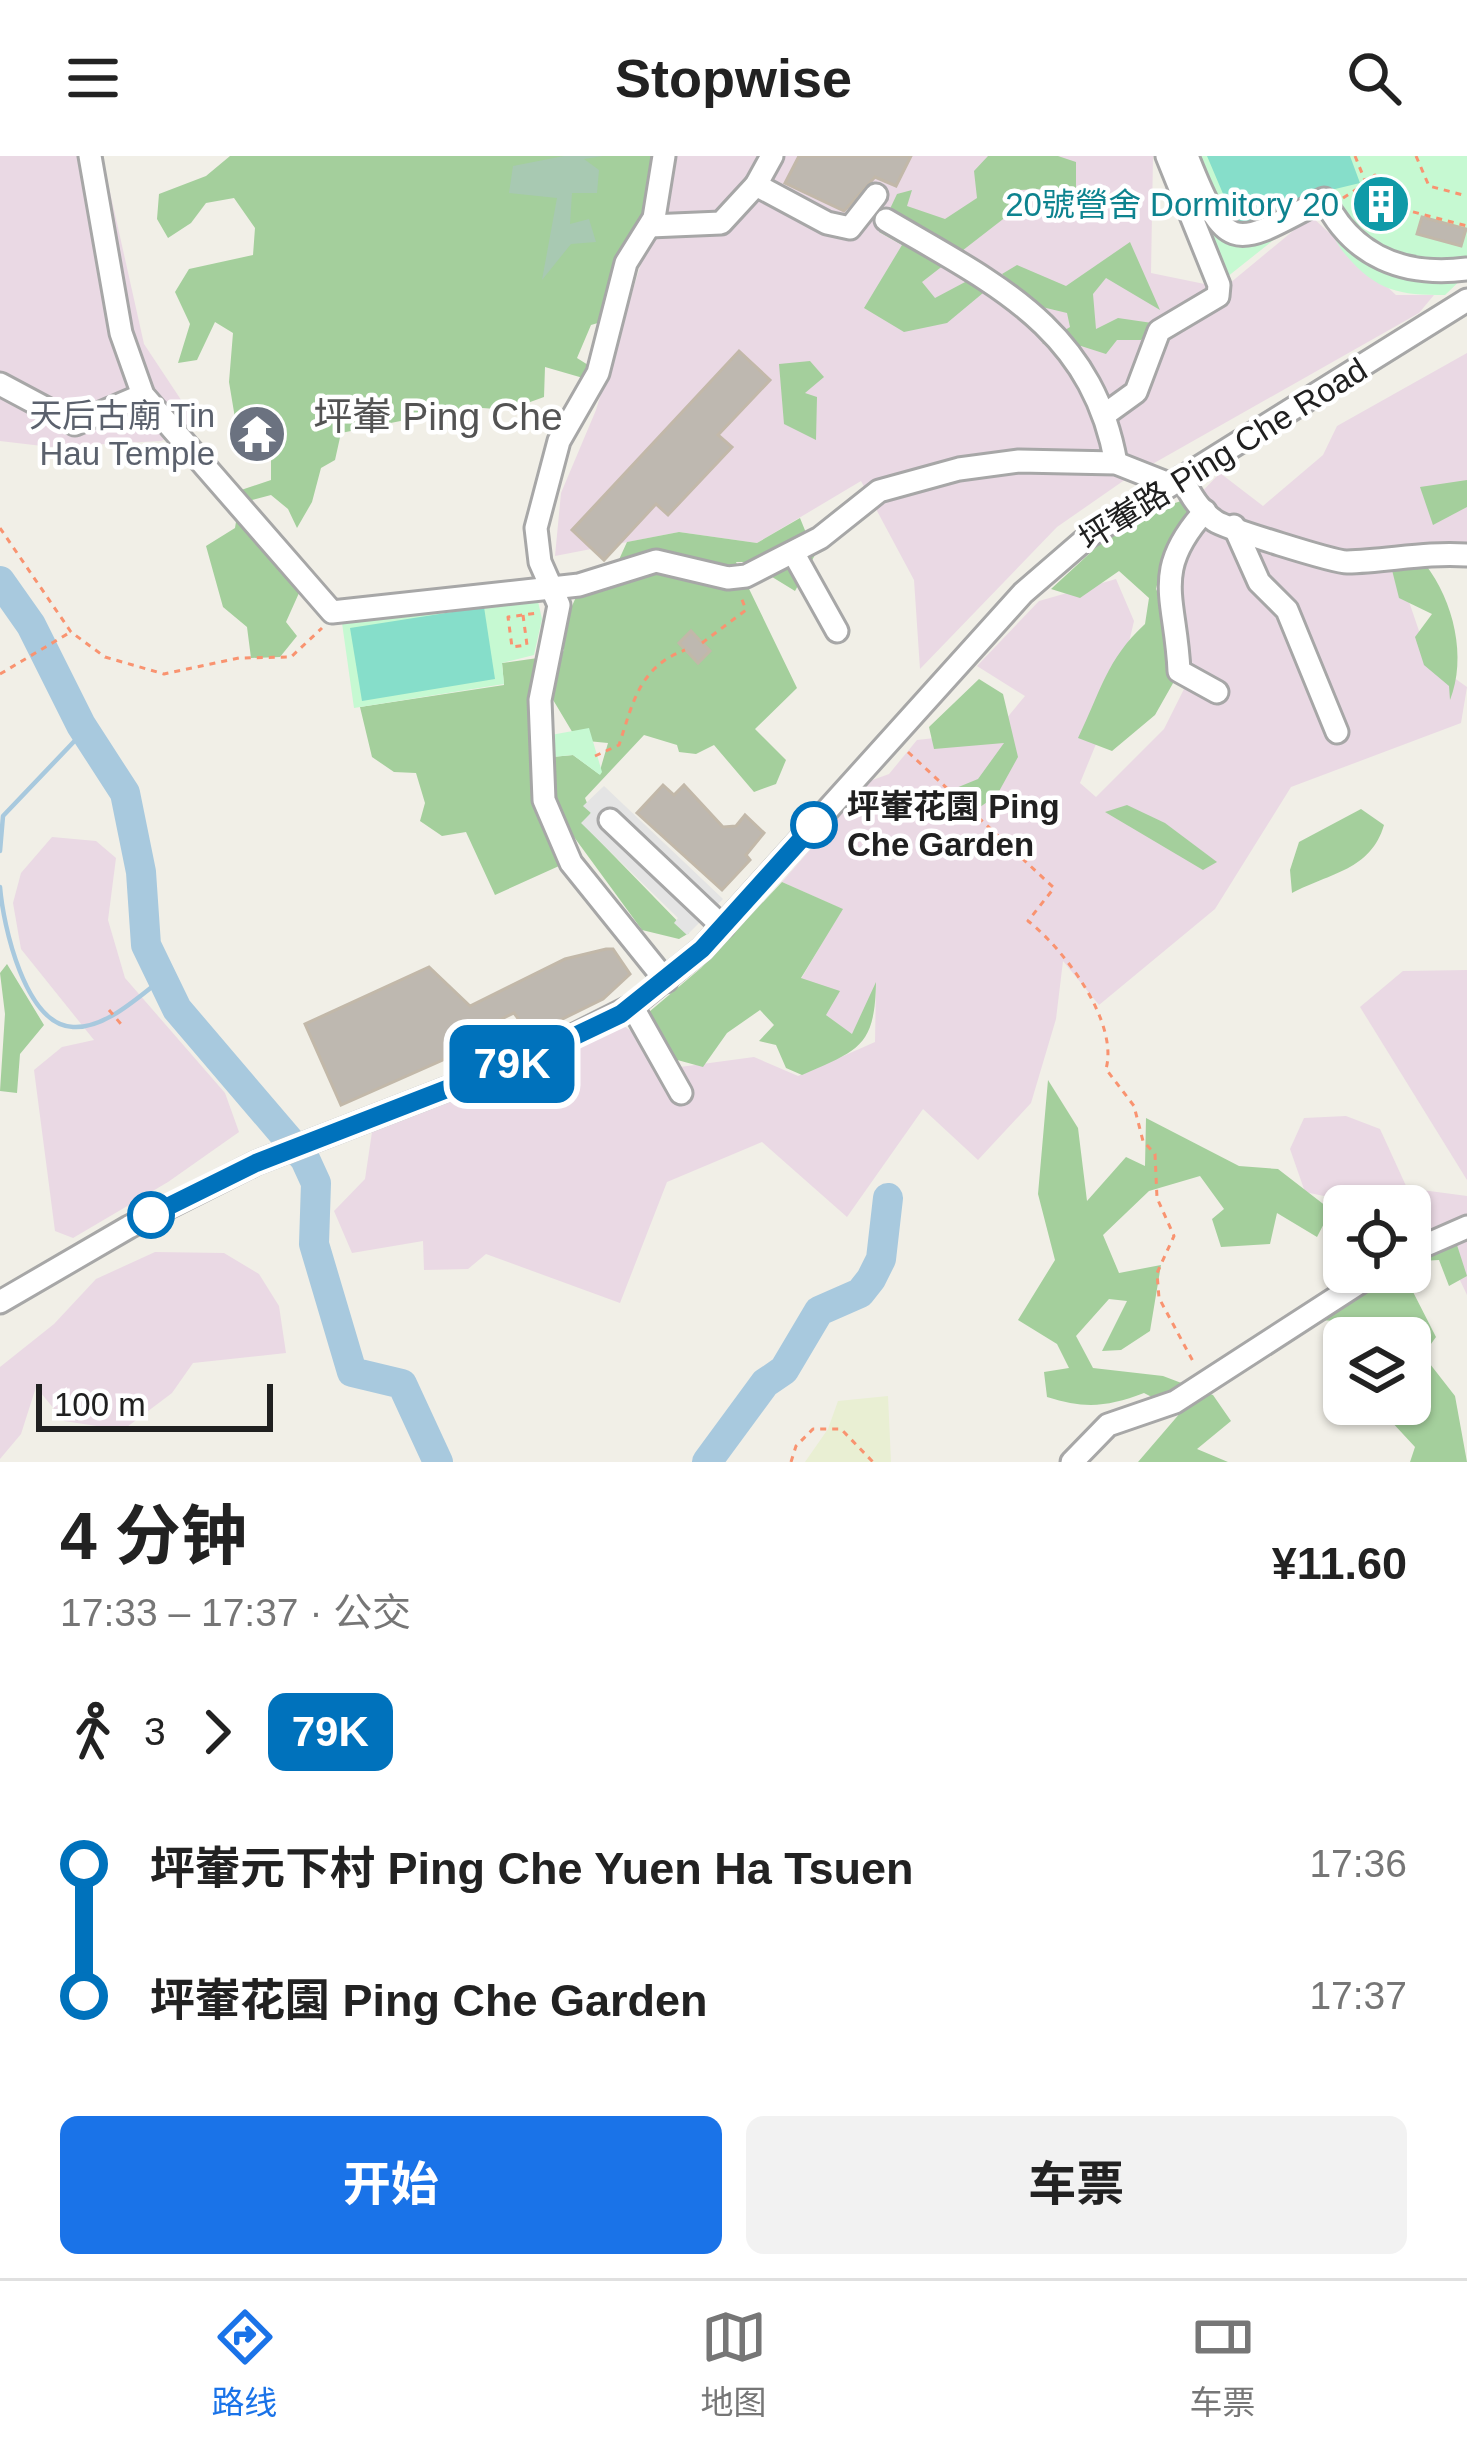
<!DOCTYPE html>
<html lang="zh">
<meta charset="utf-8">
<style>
:root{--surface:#fff;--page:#f2f2f2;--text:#222;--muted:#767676;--line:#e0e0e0;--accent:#1a73e8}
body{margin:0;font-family:Helvetica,"Noto Sans SC",sans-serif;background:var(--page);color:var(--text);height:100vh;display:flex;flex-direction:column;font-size:45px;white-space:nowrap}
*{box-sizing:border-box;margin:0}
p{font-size:39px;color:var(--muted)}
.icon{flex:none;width:66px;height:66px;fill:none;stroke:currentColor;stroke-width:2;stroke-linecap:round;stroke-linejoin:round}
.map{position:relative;height:1306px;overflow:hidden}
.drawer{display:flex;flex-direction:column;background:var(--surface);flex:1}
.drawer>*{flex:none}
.badge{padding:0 24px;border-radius:18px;font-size:42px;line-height:78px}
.buttons{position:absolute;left:1323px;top:1029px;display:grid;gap:24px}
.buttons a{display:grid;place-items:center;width:108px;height:108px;border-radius:18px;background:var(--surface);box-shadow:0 3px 9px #0004;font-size:60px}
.scale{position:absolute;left:36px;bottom:30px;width:237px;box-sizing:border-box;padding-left:12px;border:6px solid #202020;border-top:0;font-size:33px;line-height:42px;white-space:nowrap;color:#202020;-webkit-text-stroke:9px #fff;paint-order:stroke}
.map>.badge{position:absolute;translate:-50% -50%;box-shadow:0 0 0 6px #fff}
.legs{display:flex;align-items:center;gap:18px;height:132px;padding:0 60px;font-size:39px}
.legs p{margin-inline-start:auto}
.head{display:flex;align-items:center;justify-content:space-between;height:204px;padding:0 60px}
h1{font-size:66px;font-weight:700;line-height:90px}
.cta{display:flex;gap:24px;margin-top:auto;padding:24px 60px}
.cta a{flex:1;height:138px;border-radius:18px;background:var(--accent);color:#fff;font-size:48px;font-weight:700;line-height:138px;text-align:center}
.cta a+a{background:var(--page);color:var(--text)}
ul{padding:0 60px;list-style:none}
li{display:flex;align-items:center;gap:42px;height:132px;font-size:45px}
li i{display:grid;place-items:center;width:18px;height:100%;margin:0 15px;background:currentColor}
li i::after{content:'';width:30px;height:30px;margin:-15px;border:9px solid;border-radius:50%;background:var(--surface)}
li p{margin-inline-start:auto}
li:first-child i{background:linear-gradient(#0000 50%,currentColor 0)}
li:last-child i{background:linear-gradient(currentColor 50%,#0000 0)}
header{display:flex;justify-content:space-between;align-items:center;height:156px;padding:0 60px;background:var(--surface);font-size:54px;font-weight:700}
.tab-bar{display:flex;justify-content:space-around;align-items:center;height:168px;border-top:3px solid var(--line);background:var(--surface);font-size:33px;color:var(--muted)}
.tab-bar a{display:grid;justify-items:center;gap:6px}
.tab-bar .current{color:var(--accent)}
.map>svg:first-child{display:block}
</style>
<header><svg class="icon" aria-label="menu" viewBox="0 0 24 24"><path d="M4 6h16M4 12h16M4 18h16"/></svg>Stopwise<svg class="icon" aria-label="search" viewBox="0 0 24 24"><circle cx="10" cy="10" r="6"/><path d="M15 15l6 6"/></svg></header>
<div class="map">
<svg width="1467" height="1306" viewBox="0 0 1467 1306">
<rect width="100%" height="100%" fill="#f1efe7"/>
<!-- industrial -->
<g fill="#ead9e4">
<path d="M0,0H102L144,188L197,268L161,285L51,291L0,285Z"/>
<path d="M674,0H1153L1151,117L1224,132L1311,60L1396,139H1434L1419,157L1126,323L1057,371L920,513L914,424L861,325L757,387L679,376L555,400L561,337L596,254Z"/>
<path d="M1467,197V400L1394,402L1429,504L1467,531L1461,567L1291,631L1215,753L1099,849L1063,805L1056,863L1031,947L978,1004L923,953L847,1061L762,986L667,1026L620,1147L486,1098L468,1113L424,1114L423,1085L352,1097L334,1055L365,1023L372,976L624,870L680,911L754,901L798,920L875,886L876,829L852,879L825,858L839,836L801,823L842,753L782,726L870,625L889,618L917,584L996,575L1025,540L977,510L1039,445L1116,423L1134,465L1117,537L1080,627L1096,641L1164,573L1184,533L1166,444L1190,348L1220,317L1263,350L1323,299L1337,270Z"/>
<path d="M52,681L96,685L116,702L108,764L125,822L225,937L239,976L168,1026L73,1082L55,1075L34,914L62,891L94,884L21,793L13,747L21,717Z"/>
<path d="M1467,814V1024L1360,851L1403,815Z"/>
<path d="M1346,960L1380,973L1407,1032L1467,1040V1139L1440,1082L1410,1068V1050H1371L1305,1036L1290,993L1304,962Z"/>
<path d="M155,1096L224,1097L259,1118L279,1150L286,1197L193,1207L172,1237L123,1274L64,1265L36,1231L21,1278L0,1303V1211L54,1168L96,1123Z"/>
</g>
<!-- farmland -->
<path fill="#e9efd3" d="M888,1240L891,1306H805L828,1273L838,1245Z"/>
<!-- forest -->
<g fill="#a4cf9c">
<path d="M230,0H664L608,164L591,169L577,202L596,214L590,224L545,211L544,241L508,254L470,251L341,277L335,304L321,312L312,346L297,372L288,353L271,339L252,344L258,368L299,437L286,466L297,480L280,501L251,502L247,471L223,451L206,390L235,372L241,334L271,324V258L235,262L229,226L233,177L215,166L197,204L178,207L190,168L175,136L189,113L253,99L255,72L234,42L206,47L191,67L168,82L157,63L159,38L206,20Z"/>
<path d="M988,0H1058L1076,6V32L1018,34L1025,46L922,126L935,142L967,125L983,137L947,167L904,176L864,152L902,89L879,76L897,38L912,34L907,50L945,63L977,42L974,15Z"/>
<path d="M1130,86L1160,154L1106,122L1093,138L1096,173L1118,162L1159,168L1141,184H1117L1106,198L1081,190L1042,188L1070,171L1067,157L1042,151L1002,118L1017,109L1066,130Z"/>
<path d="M810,205L824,221L805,237L817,241L816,284L784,268L779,208Z"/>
<path d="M1467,324V351L1433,369L1420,331Z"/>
<path d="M1184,344L1200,375L1166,393L1156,433L1189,499L1155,559L1112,595L1078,582C1101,535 1106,504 1145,468L1149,442L1119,415L1080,442L1051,433L1127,363Z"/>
<path d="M800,362L815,399L795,435L764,416L761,406H736L797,532L755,573L786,604L776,628L754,636L714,589L696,598L679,596L677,589L644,579L585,642L591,657L582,667L689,777L679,783L642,774L555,655L552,601L573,599L599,618L608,587L577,584L543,527L564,494V468L576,441L617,408L627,386L679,376L757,387Z"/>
<path d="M1425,408C1454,445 1467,502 1450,544L1449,530L1424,509L1415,481L1432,458L1399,442L1392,414Z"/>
<path d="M538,502C526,587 523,630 559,710L495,739L466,676L442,680L420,665L425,647L416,617L394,616L372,601L360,551L504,529L502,507Z"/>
<path d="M979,523L1003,538L1018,601L997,639L966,661L939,639L978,623L1004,587L934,593L929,571Z"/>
<path d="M1127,649L1165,667L1217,706L1203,714L1105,656Z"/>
<path d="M1361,653L1384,669C1371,714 1330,717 1292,737L1290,714L1299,686Z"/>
<path d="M782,726L843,753L801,822L840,835L826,859L852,878L876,826C875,892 858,894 802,919L786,912L776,889L759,885L774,869L760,854L727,877L703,911L670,902L649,856L701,812Z"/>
<path d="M7,808L44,869L20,898L17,937L0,935L5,858L0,817Z"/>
<path d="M1048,924L1078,972L1087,1045L1126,1001L1145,1010L1146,962L1239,1010L1278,1013L1331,1054L1317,1081L1277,1057L1270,1088L1221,1091L1212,1063L1224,1053L1200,1020L1149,1035L1103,1079L1119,1117L1161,1109L1150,1175L1121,1194L1102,1195L1127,1145L1109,1143L1076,1180L1093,1212L1163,1220L1213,1239L1231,1265L1197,1293L1228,1306H1138L1181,1256L1144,1237C1107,1251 1085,1253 1047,1241L1044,1216L1069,1212L1057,1188L1018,1164L1055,1104L1038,1038Z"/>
<path d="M1412,1079L1457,1089L1467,1120L1449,1130L1439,1104L1421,1105L1411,1132L1436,1181L1423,1199L1455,1240L1467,1306H1410L1415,1291L1377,1250L1410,1248V1182H1345L1361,1166L1316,1164L1370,1116H1410Z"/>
</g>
<!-- cemetery -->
<path fill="#a8c9b2" d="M564,0H603L584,3L599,14L597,37H572L570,68L589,63L596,86L571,88L542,124L557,42L509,37L513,10Z"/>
<!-- park -->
<g fill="#c6f9d2">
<path d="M1174,0H1467V118L1445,139C1400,139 1377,136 1345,98C1334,85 1328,63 1310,55L1222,125Z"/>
<path d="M522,441H537L542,463L534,499L502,507L504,528L354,552L342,467Z"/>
<path d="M589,572L602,616L600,619L573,599L552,601L551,579Z"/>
</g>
<!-- pitch -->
<g fill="#86deca">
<path d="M1207,0H1350L1360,27L1331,34L1254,71L1235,66Z"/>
<path d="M484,451L495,523L362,545L350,472Z"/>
</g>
<!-- parking -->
<path fill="#e4e4e4" d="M604,630L723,743L687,779L674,767L678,762L581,667L591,657L583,650Z"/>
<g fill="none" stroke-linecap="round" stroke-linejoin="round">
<!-- stream -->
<g stroke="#a8c9de" stroke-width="4.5">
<path d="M0,695L3,660L85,574"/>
<path d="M0,731C3,769 25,869 73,871C105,873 138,841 162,823"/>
</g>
<!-- river -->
<g stroke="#a8c9de" stroke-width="30">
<path d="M0,425L31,469L81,569L125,637L141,716L146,789L177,853L305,1003L316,1027L314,1088L352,1216L402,1228L438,1306"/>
<path d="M707,1306L765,1227L784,1214L819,1155L860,1137L871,1123L881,1103L888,1042"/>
</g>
</g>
<!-- building -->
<g fill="#beb8b0" stroke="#c2b8a9" stroke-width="3">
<path d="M799,0H911L896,30L875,21L844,55L785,27Z"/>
<path d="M1376,25L1402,61L1387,72L1361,35Z"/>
<path d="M1422,61L1466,73L1461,90L1417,78Z"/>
<path d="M739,195L770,224L718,279L732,291L668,359L656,348L604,404L572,374Z"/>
<path d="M691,475L710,495L698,507L679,487Z"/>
<path d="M663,629L674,639L684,629L723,671L736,670L745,659L764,677L746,699L750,704L722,734L637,657Z"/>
<path d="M606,793H613L630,818L603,843L530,879L514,857L475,876L479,888L341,949L305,868L429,811L470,850L565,803Z"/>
</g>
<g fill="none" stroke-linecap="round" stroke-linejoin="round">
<!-- minor casing -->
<g stroke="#a7a7a7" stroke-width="27">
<g id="minor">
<path d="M90,0L121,177L143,239L332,456L579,429L656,405L728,422L746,420L820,382L879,335L959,313L1019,305L1116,307L1169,328"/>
<path d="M664,0L654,62L626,107L598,217L559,285L536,372L540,406L559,449L540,544L544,644L571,707L666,825"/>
<path d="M1187,0C1227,101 1233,92 1324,43C1353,101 1404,121 1467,113"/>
<path d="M756,29L827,67L850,72L876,39"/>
<path d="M886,64C993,127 1092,171 1116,307"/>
<path d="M650,70L721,67L756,29L772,0"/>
<path d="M0,228L75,268L143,239"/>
<path d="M1107,257L1136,236L1159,175L1218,140L1219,129L1167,0"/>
<path d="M1182,321C1189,337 1200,355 1215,365C1225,372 1334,406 1347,406C1388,405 1426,396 1467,399"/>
<path d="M1205,355C1150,416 1176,442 1179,515L1217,536"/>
<path d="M1234,370L1259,426L1287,454L1337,576"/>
<path d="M794,398L837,475"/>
<path d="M610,664L723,771"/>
<path d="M632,850L681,937"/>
<path d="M1410,1096L1467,1071"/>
<path d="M0,1146L129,1071L256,1007L537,898L632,850L702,793L1023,437L1089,380L1467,144"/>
<path d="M1072,1306L1108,1269L1175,1246L1376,1116"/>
</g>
</g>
<!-- path -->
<g stroke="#f99370" stroke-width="3" stroke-dasharray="6 6" stroke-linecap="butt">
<path d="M1355,0L1366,27L1375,19L1402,53L1467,70"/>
<path d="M1416,0L1429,30L1467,40"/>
<path d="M1343,42L1365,28"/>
<path d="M0,372L71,476L105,501L164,518L239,502L291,501L322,472"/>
<path d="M523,459L527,489L512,491L508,461L538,457"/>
<path d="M702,487L746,454L741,441"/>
<path d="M0,518L69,477"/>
<path d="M908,596L1054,732L1028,765C1064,793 1119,866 1106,913L1134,950L1143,985L1155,998L1157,1042L1174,1080L1157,1117L1159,1142L1195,1209"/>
<path d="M595,600L619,589C633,547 639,511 685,494"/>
<path d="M109,854L121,868"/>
<path d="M791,1306L796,1290L813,1273H841L873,1306"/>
</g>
<!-- minor -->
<use href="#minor" stroke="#fff" stroke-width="21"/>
</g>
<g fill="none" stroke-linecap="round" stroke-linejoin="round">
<!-- line-1 casing -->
<g stroke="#fff" stroke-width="27">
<path id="line-1" d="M151,1059L256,1007L537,898L621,858L702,793L814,669"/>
</g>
<!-- line-1 -->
<use href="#line-1" stroke="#0072bc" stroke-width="18"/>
</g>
<!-- icons -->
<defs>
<g id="building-disc" transform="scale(3)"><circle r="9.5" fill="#0f9aa8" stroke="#fff"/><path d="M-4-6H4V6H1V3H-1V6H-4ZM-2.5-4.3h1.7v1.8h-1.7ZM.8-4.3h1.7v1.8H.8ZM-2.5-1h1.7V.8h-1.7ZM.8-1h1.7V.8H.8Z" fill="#fff"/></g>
<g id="temple-disc" transform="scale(3)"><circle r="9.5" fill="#6b7280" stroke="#fff"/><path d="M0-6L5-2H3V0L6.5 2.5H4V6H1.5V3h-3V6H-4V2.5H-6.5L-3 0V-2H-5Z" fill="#fff"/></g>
</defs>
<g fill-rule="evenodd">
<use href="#building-disc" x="1381" y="48"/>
<use href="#temple-disc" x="257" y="278"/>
</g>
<!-- markers -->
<g fill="#fff" stroke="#0072bc" stroke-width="6">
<circle cx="814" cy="669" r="21"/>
<circle cx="151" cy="1059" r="21"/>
</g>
<g text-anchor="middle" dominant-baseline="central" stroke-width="9" stroke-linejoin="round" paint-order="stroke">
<!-- culture labels -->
<g font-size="33" fill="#0d838f" stroke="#fff" text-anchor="end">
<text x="1339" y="48">20號營舍 Dormitory 20</text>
</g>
<!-- worship labels -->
<g font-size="33" fill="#5b616d" stroke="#fff" text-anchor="end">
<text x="215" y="259">天后古廟 Tin<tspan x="215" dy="38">Hau Temple</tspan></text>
</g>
<!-- street labels -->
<g font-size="33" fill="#202020" stroke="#fff">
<text transform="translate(1223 298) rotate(-32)">坪輋路 Ping Che Road</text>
</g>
<!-- stop labels -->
<g font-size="33" font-weight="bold" fill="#202020" stroke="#fff" text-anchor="start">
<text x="847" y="650">坪輋花園 Ping<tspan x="847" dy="38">Che Garden</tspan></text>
</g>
<!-- quarter labels -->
<g font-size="39" fill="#535353" stroke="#fff">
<text x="438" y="260">坪輋 Ping Che</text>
</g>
</g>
</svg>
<div class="buttons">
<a><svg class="icon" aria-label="locate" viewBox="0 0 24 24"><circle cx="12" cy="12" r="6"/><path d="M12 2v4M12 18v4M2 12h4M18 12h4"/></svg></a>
<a><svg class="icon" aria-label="layers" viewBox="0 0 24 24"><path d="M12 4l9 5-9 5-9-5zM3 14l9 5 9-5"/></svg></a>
</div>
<div class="scale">100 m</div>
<b class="badge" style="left:512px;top:908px;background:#0072bc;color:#fff">79K</b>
</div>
<section class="drawer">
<div class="head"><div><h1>4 分钟</h1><p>17:33 – 17:37 · 公交</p></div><b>¥11.60</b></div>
<div class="legs"><svg class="icon" aria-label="walk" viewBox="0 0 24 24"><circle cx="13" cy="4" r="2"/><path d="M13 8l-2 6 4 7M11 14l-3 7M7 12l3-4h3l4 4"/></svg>3<svg class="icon" aria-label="forward" viewBox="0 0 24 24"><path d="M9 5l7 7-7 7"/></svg><b class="badge" style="background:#0072bc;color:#fff">79K</b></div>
<ul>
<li><i style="color:#0072bc"></i><b>坪輋元下村 Ping Che Yuen Ha Tsuen</b><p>17:36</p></li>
<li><i style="color:#0072bc"></i><b>坪輋花園 Ping Che Garden</b><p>17:37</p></li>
</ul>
<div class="cta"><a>开始</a><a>车票</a></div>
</section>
<nav class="tab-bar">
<a class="current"><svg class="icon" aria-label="directions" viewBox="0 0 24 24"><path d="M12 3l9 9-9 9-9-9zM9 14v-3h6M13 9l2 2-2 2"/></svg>路线</a>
<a><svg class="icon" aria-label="map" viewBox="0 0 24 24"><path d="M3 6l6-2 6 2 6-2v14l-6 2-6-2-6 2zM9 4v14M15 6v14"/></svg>地图</a>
<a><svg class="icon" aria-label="tickets" viewBox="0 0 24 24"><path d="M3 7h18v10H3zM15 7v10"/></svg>车票</a>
</nav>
